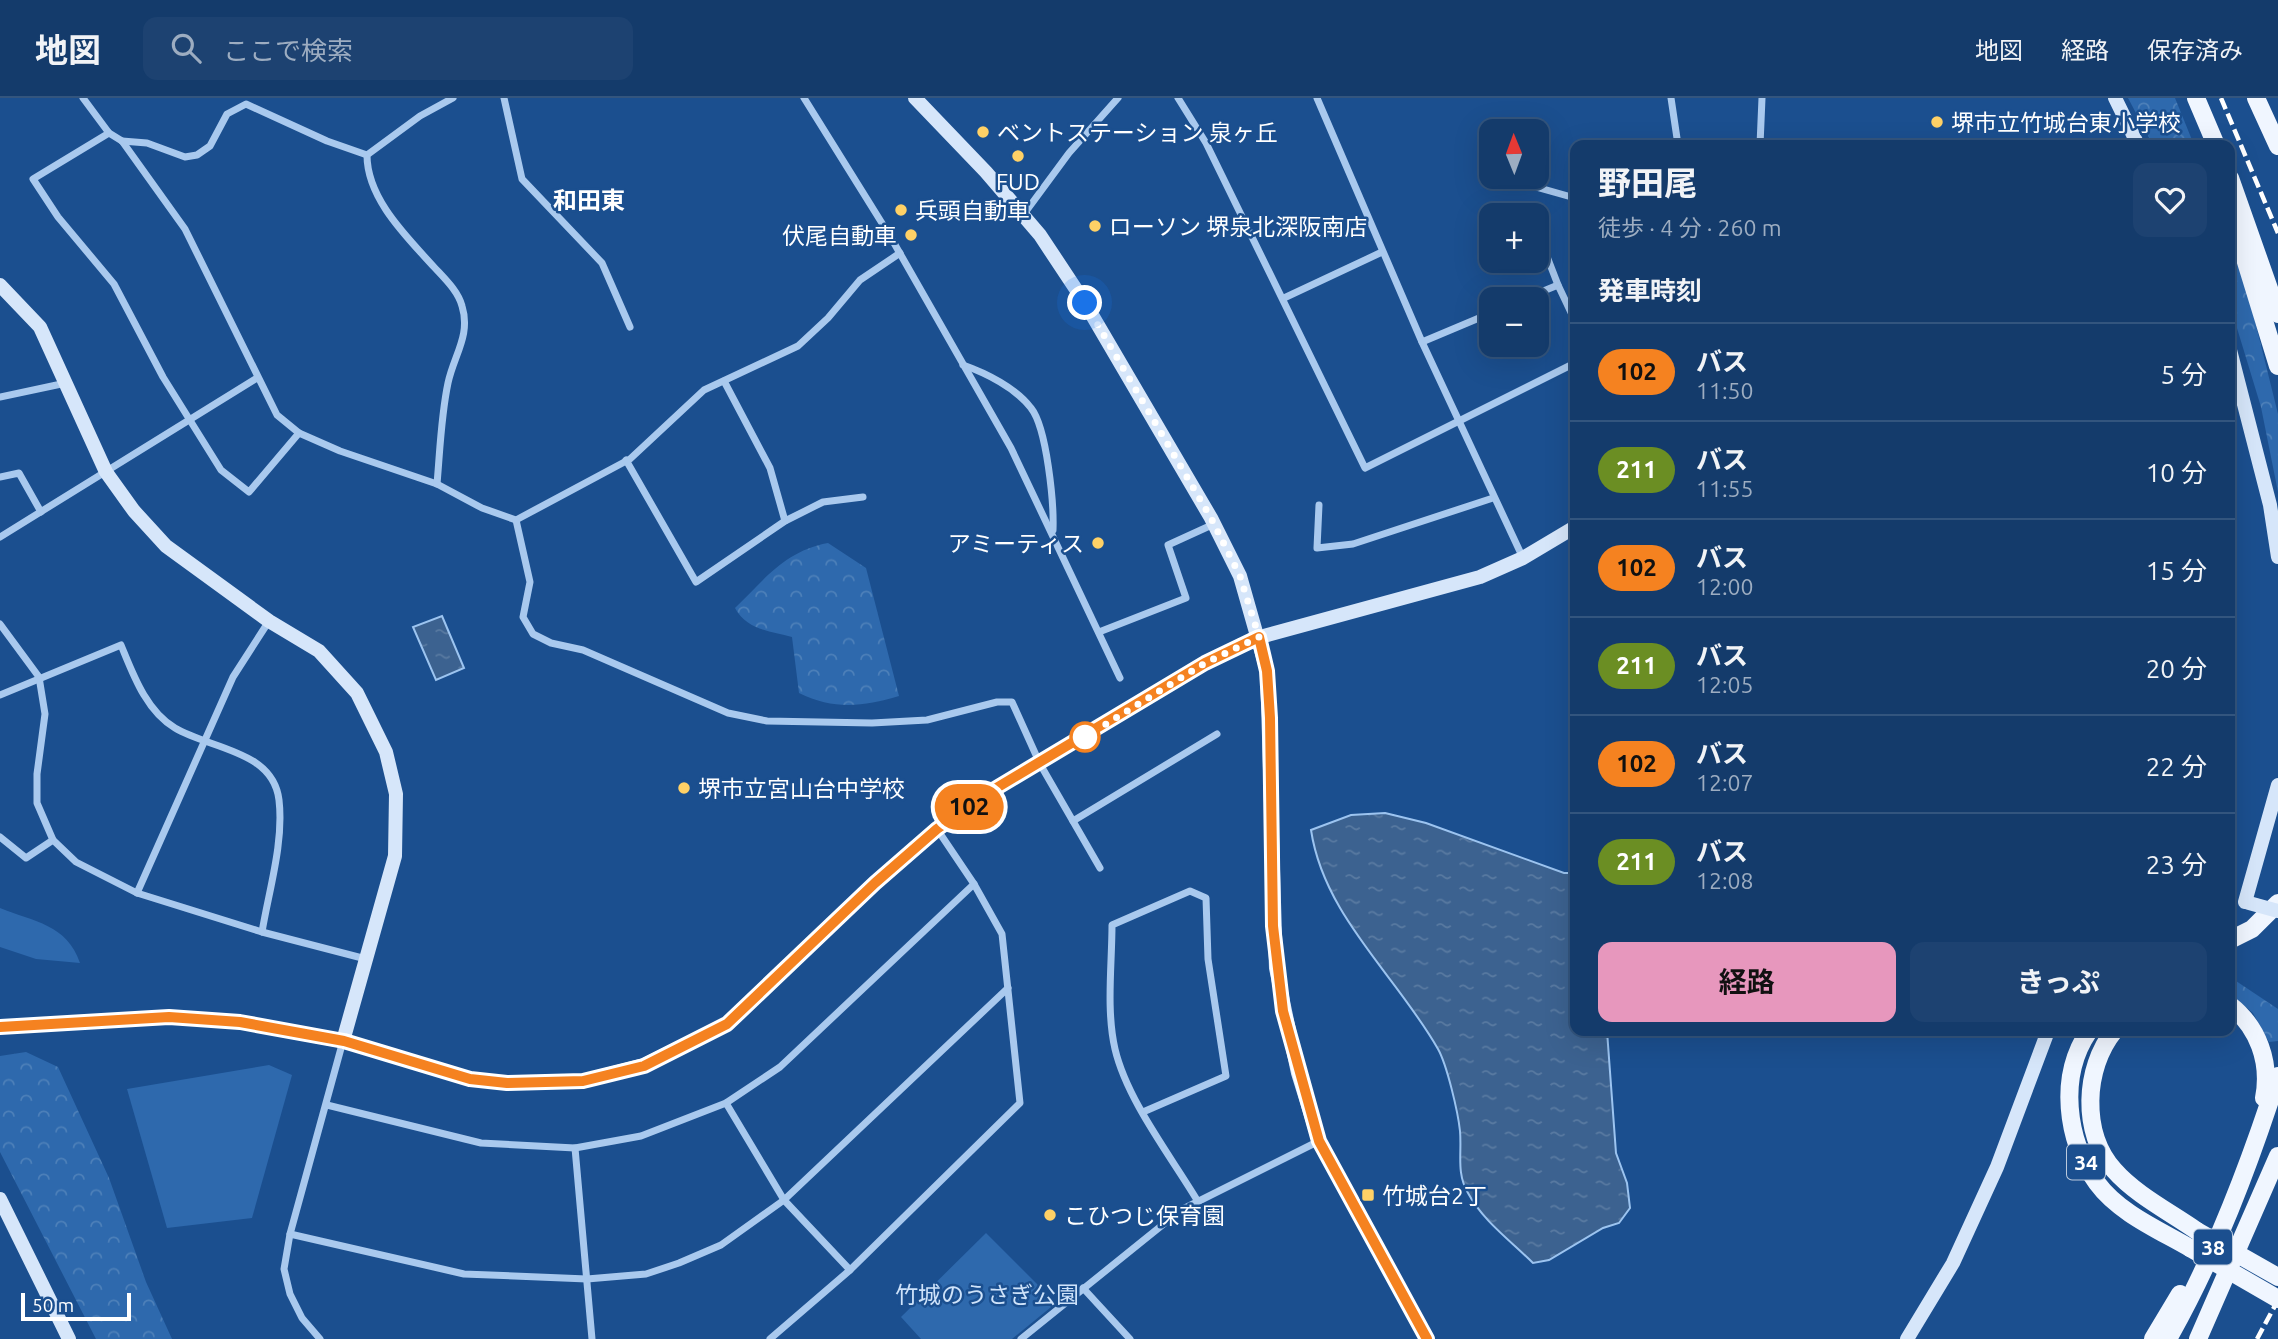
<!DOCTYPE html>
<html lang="ja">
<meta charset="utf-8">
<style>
:root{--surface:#143b6b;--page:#1d4271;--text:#f1f3f6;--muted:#9dadc1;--line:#33557e;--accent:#e797bd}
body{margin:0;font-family:Ubuntu,"Noto Sans JP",sans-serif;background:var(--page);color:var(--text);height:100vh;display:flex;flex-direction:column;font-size:26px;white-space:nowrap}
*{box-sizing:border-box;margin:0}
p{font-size:23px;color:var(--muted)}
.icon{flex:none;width:38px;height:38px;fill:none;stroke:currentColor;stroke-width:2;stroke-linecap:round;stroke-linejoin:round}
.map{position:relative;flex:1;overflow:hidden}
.details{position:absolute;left:1570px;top:42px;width:665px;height:896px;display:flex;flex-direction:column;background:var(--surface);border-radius:14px;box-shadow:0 7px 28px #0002,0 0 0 2px var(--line)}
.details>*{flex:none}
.badge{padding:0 14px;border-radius:23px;font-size:24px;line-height:46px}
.needle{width:46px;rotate:359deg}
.fabs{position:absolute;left:1479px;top:21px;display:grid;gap:14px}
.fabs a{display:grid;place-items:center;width:70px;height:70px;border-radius:14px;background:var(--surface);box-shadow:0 7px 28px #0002,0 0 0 2px var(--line);font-size:35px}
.scale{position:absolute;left:21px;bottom:18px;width:110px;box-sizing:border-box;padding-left:7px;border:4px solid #fff;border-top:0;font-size:19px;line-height:24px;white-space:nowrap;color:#fff;-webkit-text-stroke:5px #1b4f8f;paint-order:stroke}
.you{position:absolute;width:35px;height:35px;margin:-18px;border:5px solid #fff;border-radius:50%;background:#1a73e8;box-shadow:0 0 0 10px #1a73e833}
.map>.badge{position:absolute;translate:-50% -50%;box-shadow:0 0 0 4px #fff}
h2{padding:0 28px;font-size:26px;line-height:63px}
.round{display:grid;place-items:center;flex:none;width:74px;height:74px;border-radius:14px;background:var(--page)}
.head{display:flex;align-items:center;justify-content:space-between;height:119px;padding:0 28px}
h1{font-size:33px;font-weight:700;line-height:52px}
.cta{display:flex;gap:14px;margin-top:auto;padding:14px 28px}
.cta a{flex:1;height:80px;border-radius:14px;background:var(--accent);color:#111;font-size:28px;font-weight:700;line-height:80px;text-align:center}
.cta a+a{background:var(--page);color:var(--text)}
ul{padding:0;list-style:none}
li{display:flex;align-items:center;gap:21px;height:98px;padding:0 28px;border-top:2px solid var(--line)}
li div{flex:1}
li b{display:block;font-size:26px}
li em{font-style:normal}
li .badge{min-width:77px;font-weight:700;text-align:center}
header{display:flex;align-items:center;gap:42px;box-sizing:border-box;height:98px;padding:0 35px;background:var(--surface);border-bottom:2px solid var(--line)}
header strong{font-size:33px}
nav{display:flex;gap:38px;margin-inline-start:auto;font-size:24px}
.search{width:490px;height:63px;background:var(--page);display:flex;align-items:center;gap:18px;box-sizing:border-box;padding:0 24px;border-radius:14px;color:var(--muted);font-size:26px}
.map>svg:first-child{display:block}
</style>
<header>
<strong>地図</strong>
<div class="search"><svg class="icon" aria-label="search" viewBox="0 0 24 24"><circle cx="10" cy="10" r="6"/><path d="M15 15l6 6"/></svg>ここで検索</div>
<nav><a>地図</a><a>経路</a><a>保存済み</a></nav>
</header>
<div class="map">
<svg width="2278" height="1241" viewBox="0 0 2278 1241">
<defs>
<pattern id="forest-crowns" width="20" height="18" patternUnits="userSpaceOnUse" patternTransform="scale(1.75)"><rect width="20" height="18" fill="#2e69ad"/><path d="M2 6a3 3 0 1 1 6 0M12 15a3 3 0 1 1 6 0" fill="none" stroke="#4d80b9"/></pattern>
<pattern id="water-ripples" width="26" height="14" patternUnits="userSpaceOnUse" patternTransform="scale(1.75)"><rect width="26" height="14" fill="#3c6290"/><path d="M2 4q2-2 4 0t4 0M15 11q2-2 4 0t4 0" fill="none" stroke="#597aa1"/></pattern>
</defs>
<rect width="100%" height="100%" fill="#1b4f8f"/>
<!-- forest -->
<g fill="url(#forest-crowns)">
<path d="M2128,0H2175L2194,47H2153Z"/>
<path d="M2230,141L2251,207L2278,316V394L2261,309L2230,207Z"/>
<path d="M828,445L866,470L899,598C862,609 834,612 799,595L792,539C770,533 747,532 735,510C765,481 785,453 828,445Z"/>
<path d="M2230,879L2278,911V943L2269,944L2253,915L2230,896Z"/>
<path d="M26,954L58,969L109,1080L146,1184L172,1241H96L0,1054V958Z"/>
</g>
<!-- green -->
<g fill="#2e69ad">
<path d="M0,810C34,824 67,826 80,865L36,861L0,849Z"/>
<path d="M269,967L292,977L252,1120L167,1130L127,991Z"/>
<path d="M986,1135L1056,1205L1012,1241H921L901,1219Z"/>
</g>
<!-- water -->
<g fill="url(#water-ripples)" stroke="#9cc4f0" stroke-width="2">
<path d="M442,518L464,570L436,582L413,529Z"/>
<path d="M1385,715L1426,725L1564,775H1575V933H1607L1616,1055L1627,1085L1630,1110L1619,1125L1603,1130L1549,1162L1533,1165C1511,1143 1483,1123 1468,1095C1456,1075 1462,1055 1460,1033C1458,1014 1447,967 1438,951C1396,877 1324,818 1311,732L1351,717Z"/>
</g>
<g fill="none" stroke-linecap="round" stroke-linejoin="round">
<!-- street -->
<g stroke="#a9c9ee" stroke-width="7">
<path d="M83,0L109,35L122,43L185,131L277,317L299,335L340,353L437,386L482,410L516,422L630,361L704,292L798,248L828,220L860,182L900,155"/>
<path d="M504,0L522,81L602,165L630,229"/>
<path d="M804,0L890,138L1011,350L1120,580"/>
<path d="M1178,0L1206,45L1365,370L1575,265"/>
<path d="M1317,0L1422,244L1523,460"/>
<path d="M1671,0L1678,47"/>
<path d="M109,35L33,81L58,119L114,186L163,279L221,372L249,394L299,335"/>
<path d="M122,43L147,45L185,59L197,57L210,48L227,16L246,6L327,43L367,57"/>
<path d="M1760,47L1762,0"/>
<path d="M1501,79L1575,100"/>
<path d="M1024,116L1069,55L1118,0"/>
<path d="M1536,145L1541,143L1558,187"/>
<path d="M1284,200L1382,154"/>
<path d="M1524,201L1558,187L1575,223"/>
<path d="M1422,244L1491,215"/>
<path d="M963,267C986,275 1016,290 1031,310C1047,330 1054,406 1053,432"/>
<path d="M724,283L770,370L785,423"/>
<path d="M0,299L66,285"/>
<path d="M626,362L696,484L785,423L823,404L863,399"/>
<path d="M0,379L19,375L41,414"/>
<path d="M437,386C440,352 441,318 448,285C454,257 471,237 462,208C458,193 445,181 434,169C407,139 367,101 367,57L420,18L453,0"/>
<path d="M1319,407L1317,450L1353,446L1493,400"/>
<path d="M516,422L530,484L523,519L533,536L551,545L583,552L728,615L767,623L872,625L927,622L997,604H1012L1040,666L1100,770"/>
<path d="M0,439L257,280"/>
<path d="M0,526L39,579L45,616L37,676V705L53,742L76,764L137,795L262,834L366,861"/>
<path d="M1099,534L1186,500L1168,447L1214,426"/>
<path d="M0,597L121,547C133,576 146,613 175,630C210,651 273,652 279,702C284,744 269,792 262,834"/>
<path d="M1073,723L1217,636"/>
<path d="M0,739L26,760L53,742"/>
<path d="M137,795L233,579L269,523"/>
<path d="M726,1005L784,1102L850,1172"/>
<path d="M327,1007L481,1045L575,1050L641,1038L726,1005L780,969L974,786"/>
<path d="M1143,1014L1226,978L1208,861L1206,800L1190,793L1112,827C1112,866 1106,912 1115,951C1127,1002 1170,1057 1197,1102"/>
<path d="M575,1050L592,1241"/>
<path d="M290,1136L464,1176L587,1181L646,1176L679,1165L721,1147L784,1102L1008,890"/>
<path d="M1083,1190L1130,1241"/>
<path d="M320,1241L302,1220L290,1196L284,1171L290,1136L343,943"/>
<path d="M770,1241L850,1172L1020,1005L1002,836L974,786L937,731"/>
<path d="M1021,1241L1181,1112L1319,1043"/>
</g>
<!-- secondary -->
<g stroke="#d6e6fa" stroke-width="14">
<path d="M915,0L986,74L1040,137L1085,205L1211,420L1240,478L1267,573L1276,870L1298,975L1319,1043L1427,1241"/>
<path d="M2115,0L2138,47"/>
<path d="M0,187L40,229L106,374L134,413L166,448L269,523L319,553L357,595L386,654L396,696L395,758L343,943"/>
<path d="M2230,252L2270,407L2278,459"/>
<path d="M2245,804L2278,687"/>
<path d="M0,929L169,919L240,924L343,943L470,981L507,985L583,983L644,967L727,926L875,785L937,731L988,695L1205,565L1260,539L1480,479L1523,460L1575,429"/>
<path d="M0,1101L69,1241"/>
<path d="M1907,1241L1953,1165L1997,1069L2048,933"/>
</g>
<!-- primary -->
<g stroke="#f0f6ff" stroke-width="18">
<path d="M2196,0L2216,47"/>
<path d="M2256,0L2278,48"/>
<path d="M2230,80L2278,216"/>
<path d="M2230,112L2278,268"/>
<path d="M2230,842L2252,831L2278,805"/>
<path d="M2230,907C2258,929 2271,964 2264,1000"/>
<path d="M2089,933C2058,978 2066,1042 2097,1085C2119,1115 2159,1132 2190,1150"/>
<path d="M2114,933C2084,970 2081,1035 2114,1072C2136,1097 2170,1114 2197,1133"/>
<path d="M2153,1241L2180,1196"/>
<path d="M2168,1241C2215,1158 2249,1068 2278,978"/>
<path d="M2198,1241L2278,1058"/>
</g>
<!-- rail -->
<g stroke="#fff" stroke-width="4.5" stroke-dasharray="12 5" stroke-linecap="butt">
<path d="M2221,0L2278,135"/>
<path d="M2257,1241L2278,1202"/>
</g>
<!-- secondary-bridge -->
<path stroke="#d6e6fa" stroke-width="14" d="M2249,805L2278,813"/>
<!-- primary-bridge -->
<g stroke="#f0f6ff" stroke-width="18">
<path d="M2197,1133L2278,1179"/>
<path d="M2190,1150L2278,1201"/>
</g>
</g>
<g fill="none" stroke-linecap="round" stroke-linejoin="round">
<!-- line casing -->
<g stroke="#fff" stroke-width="16">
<path id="line" d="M0,929L169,919L240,924L344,943L470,981L507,985L583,983L644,968L727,926L875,785L937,731L988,695L1205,565L1259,539L1267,573L1270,620L1273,828L1283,913L1319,1043L1427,1241"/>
</g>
<!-- line -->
<use href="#line" stroke="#f58220" stroke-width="10"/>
<!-- walk -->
<path stroke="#fff" stroke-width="7" stroke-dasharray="0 12.6" d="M1085,205L1211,420L1240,478L1259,539L1205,565L1085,639"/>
</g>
<!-- markers -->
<g fill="#ffd166" stroke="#1b4f8f" stroke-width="2.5">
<circle cx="1937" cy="24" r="7"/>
<circle cx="983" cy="34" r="7"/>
<circle cx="1018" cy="58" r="7"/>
<circle cx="901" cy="112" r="7"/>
<circle cx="1095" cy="128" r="7"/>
<circle cx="911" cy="137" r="7"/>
<circle cx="1098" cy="445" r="7"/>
<circle cx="684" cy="690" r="7"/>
<rect x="1361" y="1090" width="14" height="14" rx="3.5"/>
<circle cx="1050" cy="1117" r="7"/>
</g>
<circle fill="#fff" stroke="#f58220" stroke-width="3.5" cx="1085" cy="639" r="14"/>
<g text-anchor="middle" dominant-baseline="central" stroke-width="5" stroke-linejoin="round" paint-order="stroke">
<!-- shield labels -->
<g fill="#1b4f8f" stroke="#bbcadd" stroke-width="2">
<rect x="2067" y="1046.5" width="38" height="35" rx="5"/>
<rect x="2194" y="1131.5" width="38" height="35" rx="5"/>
</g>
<g font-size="21" font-weight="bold" fill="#fff">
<text x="2086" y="1064">34</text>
<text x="2213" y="1149">38</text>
</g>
<!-- poi labels -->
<g font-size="23" fill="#fff" stroke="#1b4f8f" text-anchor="start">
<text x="1951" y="24">堺市立竹城台東小学校</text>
<text x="997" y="34">ベントステーション 泉ヶ丘</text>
<text x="1018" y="83" text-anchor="middle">FUD</text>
<text x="915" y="112">兵頭自動車</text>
<text x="1109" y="128">ローソン 堺泉北深阪南店</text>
<text x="897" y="137" text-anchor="end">伏尾自動車</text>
<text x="1084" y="445" text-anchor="end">アミーティス</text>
<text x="698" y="690">堺市立宮山台中学校</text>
<text x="1382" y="1097">竹城台2丁</text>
<text x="1064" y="1117">こひつじ保育園</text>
</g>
<!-- park labels -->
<g font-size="23" fill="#cfe3fa" stroke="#1b4f8f">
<text x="987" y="1196">竹城のうさぎ公園</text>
</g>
<!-- neighbourhood labels -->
<g font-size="24" font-weight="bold" fill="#fff" stroke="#1b4f8f">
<text x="589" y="102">和田東</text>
</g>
</g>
</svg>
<div class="fabs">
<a><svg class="needle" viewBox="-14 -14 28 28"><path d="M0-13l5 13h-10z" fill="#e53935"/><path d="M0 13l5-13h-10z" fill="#9dadc1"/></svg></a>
<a>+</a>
<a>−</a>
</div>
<div class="scale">50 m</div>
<div class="you" style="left:1085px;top:205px"></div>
<b class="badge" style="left:969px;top:709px;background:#f58220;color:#111">102</b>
<section class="details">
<div class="head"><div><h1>野田尾</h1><p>徒歩 · 4 分 · 260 m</p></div><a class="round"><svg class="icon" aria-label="heart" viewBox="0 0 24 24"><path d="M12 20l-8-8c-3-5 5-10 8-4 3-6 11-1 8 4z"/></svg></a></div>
<h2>発車時刻</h2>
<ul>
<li><span class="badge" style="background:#f58220;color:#111">102</span><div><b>バス</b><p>11:50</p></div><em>5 分</em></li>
<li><span class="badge" style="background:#6b8e23;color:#fff">211</span><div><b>バス</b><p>11:55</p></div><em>10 分</em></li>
<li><span class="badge" style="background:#f58220;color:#111">102</span><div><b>バス</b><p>12:00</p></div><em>15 分</em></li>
<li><span class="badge" style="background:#6b8e23;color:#fff">211</span><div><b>バス</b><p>12:05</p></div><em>20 分</em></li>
<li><span class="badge" style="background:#f58220;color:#111">102</span><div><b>バス</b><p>12:07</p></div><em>22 分</em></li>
<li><span class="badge" style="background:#6b8e23;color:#fff">211</span><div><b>バス</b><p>12:08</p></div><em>23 分</em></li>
</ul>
<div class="cta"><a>経路</a><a>きっぷ</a></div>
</section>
</div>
